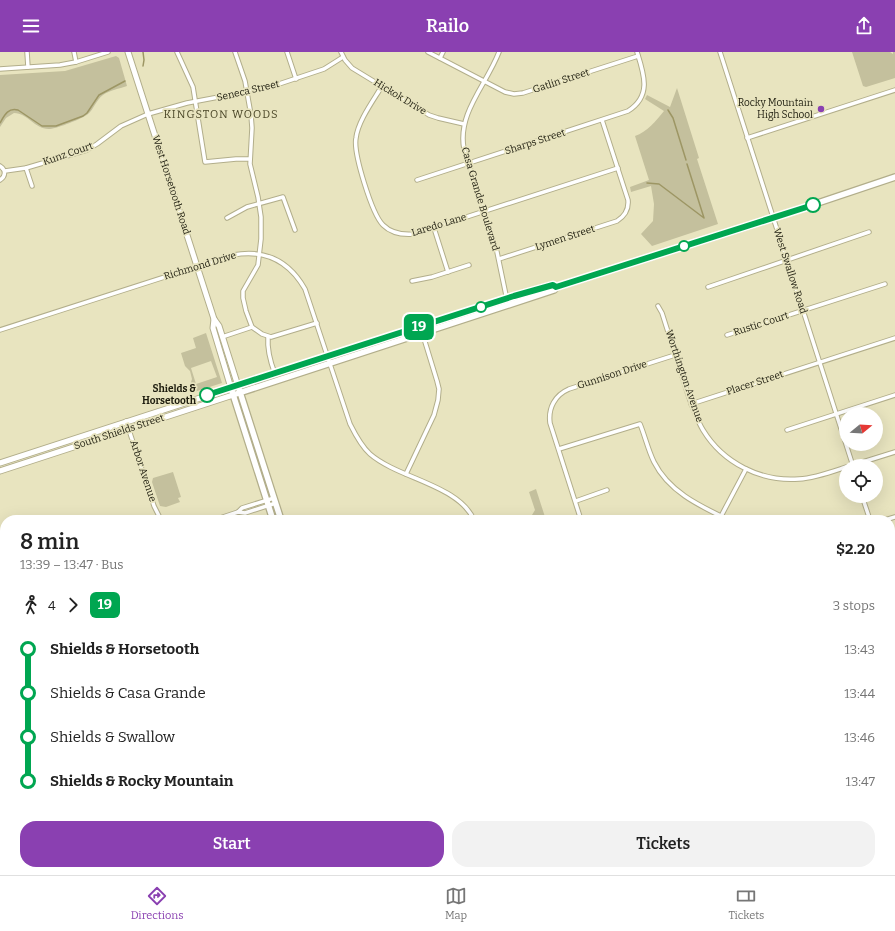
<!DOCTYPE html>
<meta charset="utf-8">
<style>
:root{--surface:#fff;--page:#f2f2f2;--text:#222;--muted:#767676;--line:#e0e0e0;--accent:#8a40b1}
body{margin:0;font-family:Bitter,serif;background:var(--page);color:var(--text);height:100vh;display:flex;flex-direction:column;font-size:15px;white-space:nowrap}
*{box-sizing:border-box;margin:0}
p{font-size:13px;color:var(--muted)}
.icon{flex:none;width:22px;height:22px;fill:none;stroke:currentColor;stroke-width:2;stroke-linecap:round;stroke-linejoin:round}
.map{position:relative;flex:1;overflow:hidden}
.drawer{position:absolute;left:0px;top:463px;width:895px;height:360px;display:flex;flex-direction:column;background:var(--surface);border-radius:16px 16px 0 0;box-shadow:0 4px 16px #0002}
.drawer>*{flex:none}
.badge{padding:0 8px;border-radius:6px;font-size:14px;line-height:26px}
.needle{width:26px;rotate:72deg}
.tools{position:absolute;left:839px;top:355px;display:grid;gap:8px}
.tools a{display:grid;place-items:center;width:44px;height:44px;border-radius:50%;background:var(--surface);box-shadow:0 4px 16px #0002;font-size:20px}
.map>.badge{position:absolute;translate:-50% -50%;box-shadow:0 0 0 2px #fff}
.legs{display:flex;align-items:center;gap:6px;height:44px;padding:0 20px;font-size:13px}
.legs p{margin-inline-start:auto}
.head{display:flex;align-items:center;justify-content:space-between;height:68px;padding:0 20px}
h1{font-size:22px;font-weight:600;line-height:30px}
.cta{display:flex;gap:8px;margin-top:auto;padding:8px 20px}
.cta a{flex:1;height:46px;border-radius:16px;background:var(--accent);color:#fff;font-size:16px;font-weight:600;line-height:46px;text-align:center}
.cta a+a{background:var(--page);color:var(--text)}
ul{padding:0 20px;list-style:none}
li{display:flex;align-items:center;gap:14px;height:44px;font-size:15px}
li i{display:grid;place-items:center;width:6px;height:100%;margin:0 5px;background:currentColor}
li i::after{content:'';width:10px;height:10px;margin:-5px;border:3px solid;border-radius:50%;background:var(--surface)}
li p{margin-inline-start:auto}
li:first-child i{background:linear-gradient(#0000 50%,currentColor 0)}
li:last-child i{background:linear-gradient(currentColor 50%,#0000 0)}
header{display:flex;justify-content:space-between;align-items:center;height:52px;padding:0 20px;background:var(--accent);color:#fff;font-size:18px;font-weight:600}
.dock{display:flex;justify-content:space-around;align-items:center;height:56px;border-top:1px solid var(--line);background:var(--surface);font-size:11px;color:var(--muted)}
.dock a{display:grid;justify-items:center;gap:2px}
.dock .active{color:var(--accent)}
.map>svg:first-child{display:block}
</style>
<header><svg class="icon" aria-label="menu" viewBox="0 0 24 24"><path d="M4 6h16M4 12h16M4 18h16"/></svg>Railo<svg class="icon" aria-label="share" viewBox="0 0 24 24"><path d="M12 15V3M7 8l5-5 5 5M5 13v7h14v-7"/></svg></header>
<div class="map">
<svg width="895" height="823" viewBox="0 0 895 823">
<rect width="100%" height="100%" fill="#e8e4bf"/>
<!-- grass -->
<g fill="#c4c09d" fill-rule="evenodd">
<path d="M852,0H890L893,2V0H895V26L866,35L863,34Z"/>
<path d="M116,4L119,6L127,34C119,37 110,38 103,43C96,48 94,57 88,62C82,67 58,76 50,77C35,78 28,61 14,61L6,66L0,75V23L65,19Z"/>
<path d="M677,36L699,106L697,107L718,172L652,194L641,182L653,169L654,152L651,134L631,140L630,135L649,128L635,84C647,80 656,69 664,59L645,47L647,43L670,55Z"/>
<path d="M206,281L222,331L191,341L189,337L192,327L190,319L185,314L181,301L196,296L193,286ZM211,309L217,325L196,332L191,316Z"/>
<path d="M173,420L181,445L178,446L180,450L166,455L160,454L152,430L153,426Z"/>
<path d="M536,437L546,468H529L535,458L529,440Z"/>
</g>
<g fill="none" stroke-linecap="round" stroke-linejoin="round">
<!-- stream -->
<g stroke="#9d9664" stroke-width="1.5">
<path d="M143,14L144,8L143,0"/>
<path d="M668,58L673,66L686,108"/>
<path d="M0,71C4,64 8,55 18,58L42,74H56L83,64L87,61L99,43L125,29"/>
<path d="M647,131L659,132L704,166L687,112"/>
<path d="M890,669L895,668"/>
<path d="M715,818L716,823"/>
<path d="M257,822V823"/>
</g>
<!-- street casing -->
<g stroke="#b2ae8b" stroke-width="5.5">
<g id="street">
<path d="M27,0L28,15"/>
<path d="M74,0L76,10"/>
<path d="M177,0L193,35L205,110L236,107H250"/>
<path d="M235,0L245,29L251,63L252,76L250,112L258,145L261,165V187L258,213L243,239V246L246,259L252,275L262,282L271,285L317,271"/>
<path d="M287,0L296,27"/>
<path d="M341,0L345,8L352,16L429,63L438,66L464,72"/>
<path d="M428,0L505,40L514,42L523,41L638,4"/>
<path d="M499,0C487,32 457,61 464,97L497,200L507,248"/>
<path d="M720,0L853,414"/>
<path d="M440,6L443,0"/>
<path d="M0,17L60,13L76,10L108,0"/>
<path d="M382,34C373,49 358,69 356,86C353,101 372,162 383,173C391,181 402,183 414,182L618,116"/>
<path d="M747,86L895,38"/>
<path d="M0,114C6,118 6,124 0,128"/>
<path d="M26,116L32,134"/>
<path d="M5,119L26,116L87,98L97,92L121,74L148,62L187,51L267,36L324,17L343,5"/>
<path d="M417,128L628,59C652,44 644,22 637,0"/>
<path d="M227,166L247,155L283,145L295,178"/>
<path d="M434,176L448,220"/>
<path d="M499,207L617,169C625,164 629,158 628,148L602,68"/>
<path d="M412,229L432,225L469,213"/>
<path d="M708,235L869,180"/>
<path d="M658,254L662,261C669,283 676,305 683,327C689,345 694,363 703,378C723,411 761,430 799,427C815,426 831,420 846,415"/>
<path d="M0,278L233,203C265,197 289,209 305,237L350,372C355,382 361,394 370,402C399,427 459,433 474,468"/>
<path d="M727,283L885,232"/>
<path d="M222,285L252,275"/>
<path d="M268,285C267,298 270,309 275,322"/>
<path d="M691,352L895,286"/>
<path d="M126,369L154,454L161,468"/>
<path d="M787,378L895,343"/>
<path d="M559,397L640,372C645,384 648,398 654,410C669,440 700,454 729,468"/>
<path d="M850,414L895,400"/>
<path d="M406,422L434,363L438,348L439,337L437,329L422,280"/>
<path d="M862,444L870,468"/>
<path d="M576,449L607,438"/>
<path d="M238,460L242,456L274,446"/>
<path d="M214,468L238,460L245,461L276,451"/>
<path d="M581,468L550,371C548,356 555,343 569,337L675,303"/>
<path d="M719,468L746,417"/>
<path d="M885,468L895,465"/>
<path d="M0,493L5,509"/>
<path d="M890,566H895"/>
<path d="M0,618L5,616"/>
<path d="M890,630L895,628"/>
<path d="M0,633L3,643"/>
<path d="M890,677L895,692"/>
<path d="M890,705L895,703"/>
<path d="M0,726L5,727"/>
<path d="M890,763L895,761"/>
<path d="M2,779L5,780"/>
<path d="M150,818L151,823"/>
<path d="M264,818L266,823"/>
<path d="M549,818L551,823"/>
<path d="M685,818L686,823"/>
<path d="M748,818L749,823"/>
<path d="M811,818L813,823"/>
<path d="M874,818V819"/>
<path d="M4,823L7,818"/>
<path d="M229,823L245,818"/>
<path d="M318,823L329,818"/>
<path d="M479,823L493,818"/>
<path d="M639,823L641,818"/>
</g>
</g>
<!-- secondary casing -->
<g stroke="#b2ae8b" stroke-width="7">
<g id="secondary">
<path d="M128,0L214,267L219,274L238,334"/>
<path d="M0,411L231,336L213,276L214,267"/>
<path d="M0,419L233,343"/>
</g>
</g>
<!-- primary casing -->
<g stroke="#b2ae8b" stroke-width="8">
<g id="primary">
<path d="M239,337L281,468"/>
<path d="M233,343L554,238L557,235"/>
<path d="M273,468L231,336L515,244L553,233L557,235L773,166L895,125"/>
<path d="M385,818L387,823"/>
<path d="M393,818L395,823"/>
</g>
</g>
<!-- street -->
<use href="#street" stroke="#fff" stroke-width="3.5"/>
<!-- secondary -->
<use href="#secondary" stroke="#fff" stroke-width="5"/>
<!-- primary -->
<use href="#primary" stroke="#fff" stroke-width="5.5"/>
</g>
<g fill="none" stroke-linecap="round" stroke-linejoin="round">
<!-- line-1 casing -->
<g stroke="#fff" stroke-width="9">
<path id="line-1" d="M207,343L514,244L553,233L556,235L813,153"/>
</g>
<!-- line-1 -->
<use href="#line-1" stroke="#00a651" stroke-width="6"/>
</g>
<!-- markers -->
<circle fill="#8a40b1" stroke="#e8e4bf" stroke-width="1.5" cx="821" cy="57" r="4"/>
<g fill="#fff" stroke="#00a651" stroke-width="2">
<circle cx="813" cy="153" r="7"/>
<circle cx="684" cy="194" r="5"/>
<circle cx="481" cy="255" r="5"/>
<circle cx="207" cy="343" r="7"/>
</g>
<g text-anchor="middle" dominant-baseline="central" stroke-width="3.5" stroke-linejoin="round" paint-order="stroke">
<!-- street labels -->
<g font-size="10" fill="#1d1c0e" stroke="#e8e4bf">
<text transform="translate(561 29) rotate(-18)">Gatlin Street</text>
<text transform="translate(248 39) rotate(-13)">Seneca Street</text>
<text transform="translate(400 45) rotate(31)">Hickok Drive</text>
<text transform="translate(535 90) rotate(-18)">Sharps Street</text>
<text transform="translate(68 102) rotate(-19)">Kunz Court</text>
<text transform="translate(171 133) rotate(72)">West Horsetooth Road</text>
<text transform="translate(480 147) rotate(73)">Casa Grande Boulevard</text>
<text transform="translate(439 173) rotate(-17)">Laredo Lane</text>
<text transform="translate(565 186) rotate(-18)">Lymen Street</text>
<text transform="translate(200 214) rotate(-17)">Richmond Drive</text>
<text transform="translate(790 219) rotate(72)">West Swallow Road</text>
<text transform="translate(761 272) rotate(-18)">Rustic Court</text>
<text transform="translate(612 323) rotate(-18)">Gunnison Drive</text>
<text transform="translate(684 324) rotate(71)">Worthington Avenue</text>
<text transform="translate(755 331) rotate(-18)">Placer Street</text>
<text transform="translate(119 380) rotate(-18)">South Shields Street</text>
<text transform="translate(143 419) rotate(72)">Arbor Avenue</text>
</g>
<!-- poi labels -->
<g font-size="10" fill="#1d1c0e" stroke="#e8e4bf" text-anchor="end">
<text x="813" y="51">Rocky Mountain<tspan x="813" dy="12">High School</tspan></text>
</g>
<!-- stop labels -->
<g font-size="10" font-weight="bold" fill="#1d1c0e" stroke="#e8e4bf" text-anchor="end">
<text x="196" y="337">Shields &amp;<tspan x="196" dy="12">Horsetooth</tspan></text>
</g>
<!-- neighbourhood labels -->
<g font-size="11" letter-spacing="1" fill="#4a4627" stroke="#e8e4bf">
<text x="221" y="62">KINGSTON WOODS</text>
</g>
</g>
</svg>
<div class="tools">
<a><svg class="needle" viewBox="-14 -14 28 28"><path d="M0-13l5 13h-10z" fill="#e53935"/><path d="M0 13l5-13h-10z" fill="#767676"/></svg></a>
<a><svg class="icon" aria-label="locate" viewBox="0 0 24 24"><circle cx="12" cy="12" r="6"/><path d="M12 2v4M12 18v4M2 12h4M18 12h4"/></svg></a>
</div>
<b class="badge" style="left:419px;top:275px;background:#00a651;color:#fff">19</b>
<section class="drawer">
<div class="head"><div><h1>8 min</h1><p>13:39 – 13:47 · Bus</p></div><b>$2.20</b></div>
<div class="legs"><svg class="icon" aria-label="walk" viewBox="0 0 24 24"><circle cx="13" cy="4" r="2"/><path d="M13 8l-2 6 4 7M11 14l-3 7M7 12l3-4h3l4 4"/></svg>4<svg class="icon" aria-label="forward" viewBox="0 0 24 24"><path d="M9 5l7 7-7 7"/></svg><b class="badge" style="background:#00a651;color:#fff">19</b><p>3 stops</p></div>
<ul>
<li><i style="color:#00a651"></i><b>Shields &amp; Horsetooth</b><p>13:43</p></li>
<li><i style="color:#00a651"></i><span>Shields &amp; Casa Grande</span><p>13:44</p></li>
<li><i style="color:#00a651"></i><span>Shields &amp; Swallow</span><p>13:46</p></li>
<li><i style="color:#00a651"></i><b>Shields &amp; Rocky Mountain</b><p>13:47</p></li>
</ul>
<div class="cta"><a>Start</a><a>Tickets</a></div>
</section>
</div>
<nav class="dock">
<a class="active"><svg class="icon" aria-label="directions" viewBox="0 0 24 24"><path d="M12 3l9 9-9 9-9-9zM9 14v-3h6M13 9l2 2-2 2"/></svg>Directions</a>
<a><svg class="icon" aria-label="map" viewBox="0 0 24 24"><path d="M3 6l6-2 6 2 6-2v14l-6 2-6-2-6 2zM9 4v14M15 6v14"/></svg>Map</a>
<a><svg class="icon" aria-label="tickets" viewBox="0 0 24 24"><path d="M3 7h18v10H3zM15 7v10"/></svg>Tickets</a>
</nav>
